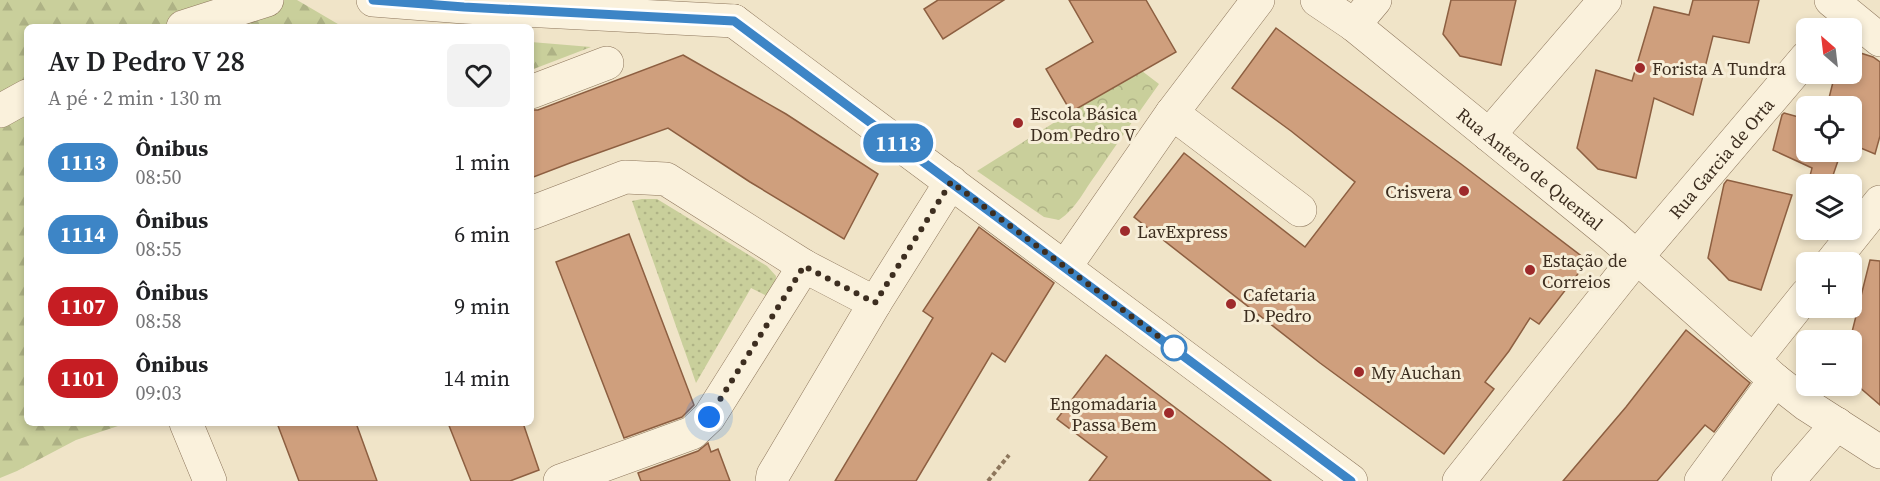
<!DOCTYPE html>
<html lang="pt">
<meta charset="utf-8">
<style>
:root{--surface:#fff;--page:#f2f2f2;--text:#202124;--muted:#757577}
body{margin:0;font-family:"Source Serif 4",serif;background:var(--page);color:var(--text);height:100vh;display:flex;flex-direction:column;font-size:22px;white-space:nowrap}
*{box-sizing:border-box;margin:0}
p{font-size:20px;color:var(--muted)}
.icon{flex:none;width:33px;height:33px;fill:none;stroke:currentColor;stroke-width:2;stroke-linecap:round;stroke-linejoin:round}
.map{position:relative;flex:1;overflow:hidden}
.side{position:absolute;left:24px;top:24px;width:510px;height:402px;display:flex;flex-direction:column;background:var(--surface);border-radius:9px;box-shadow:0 3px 9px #0003}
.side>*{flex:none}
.badge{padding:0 12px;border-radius:20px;font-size:21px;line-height:39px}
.needle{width:39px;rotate:332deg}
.tools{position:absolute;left:1796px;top:18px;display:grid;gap:12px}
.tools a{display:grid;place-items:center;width:66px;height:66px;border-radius:9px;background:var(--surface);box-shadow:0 3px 9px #0003;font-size:30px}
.you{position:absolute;width:30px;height:30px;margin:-15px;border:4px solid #fff;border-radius:50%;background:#1a73e8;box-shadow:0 0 0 9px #1a73e833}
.map>.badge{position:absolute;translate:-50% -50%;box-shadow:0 0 0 3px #fff}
.round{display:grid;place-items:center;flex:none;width:63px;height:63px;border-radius:9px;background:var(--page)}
.overview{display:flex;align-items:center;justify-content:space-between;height:102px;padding:0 24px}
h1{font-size:28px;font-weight:600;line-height:45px}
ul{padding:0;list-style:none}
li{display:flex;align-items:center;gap:18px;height:72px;padding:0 24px}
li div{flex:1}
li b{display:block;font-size:22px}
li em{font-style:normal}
li .badge{min-width:66px;font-weight:700;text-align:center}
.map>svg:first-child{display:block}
</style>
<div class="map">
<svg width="1880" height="481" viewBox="0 0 1880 481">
<defs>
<pattern id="forest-firs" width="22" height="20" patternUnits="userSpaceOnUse" patternTransform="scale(1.5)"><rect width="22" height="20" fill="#c9cf9b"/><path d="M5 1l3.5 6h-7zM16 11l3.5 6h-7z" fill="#aeb285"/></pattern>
<pattern id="park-crowns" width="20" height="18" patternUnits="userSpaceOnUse" patternTransform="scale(1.5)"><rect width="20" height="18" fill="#c9cf9b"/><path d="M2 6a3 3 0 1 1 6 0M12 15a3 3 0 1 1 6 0" fill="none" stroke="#aeb285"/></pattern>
<pattern id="garden-dots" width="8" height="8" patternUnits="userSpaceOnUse" patternTransform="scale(1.5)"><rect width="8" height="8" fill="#c9cf9b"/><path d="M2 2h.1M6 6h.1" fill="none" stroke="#aeb285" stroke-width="1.8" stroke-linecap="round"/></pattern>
</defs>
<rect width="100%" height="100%" fill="#f0e4c8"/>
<!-- forest -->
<g fill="url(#forest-firs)">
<path d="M0,0H297L343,27H27V423H127L76,440L17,471L0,478Z"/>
<path d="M531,42L591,47L531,70Z"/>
</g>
<!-- park -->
<path fill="url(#park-crowns)" d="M1142,71L1159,84C1138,114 1117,143 1097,173C1084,190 1077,208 1059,220L1044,217L977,171L1071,112Z"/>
<!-- garden -->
<path fill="url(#garden-dots)" d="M642,199H657L767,266L776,276L775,288L771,298L751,288L696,383L632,201Z"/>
<!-- building -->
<g fill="#cf9f7d" stroke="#8d5f41" stroke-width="1.5">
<path d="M938,0H1004L943,39L924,9Z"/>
<path d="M1069,0H1146L1176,52L1071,112L1046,69L1093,42Z"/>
<path d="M1451,0H1516L1501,65L1460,56L1443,34Z"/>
<path d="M1693,0H1759L1749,43L1713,36L1693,115L1654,98L1636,178L1598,169L1577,148L1596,70L1632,81L1654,7L1689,15Z"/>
<path d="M1276,28L1461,164L1588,261L1539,324L1530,318L1509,351L1485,382L1494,389L1444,454L1320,363L1134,217L1184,153L1305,247L1355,182L1291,131L1232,88Z"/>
<path d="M1851,50L1873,57L1880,62V136L1875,154L1851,144V106H1827L1835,74H1851Z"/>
<path d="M683,55L786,114L878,174L844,239L750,182L668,128L570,163L531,178V110H538Z"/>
<path d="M1784,113L1806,119V152H1841L1830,184H1808L1812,168L1773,150L1782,115Z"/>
<path d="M1727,180L1792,195L1761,290L1729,280L1708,258L1724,184Z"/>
<path d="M979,227L1054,283L1005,362L992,353L916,481H835L933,318L923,311Z"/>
<path d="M629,234L694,405L682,417L624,438L556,262Z"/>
<path d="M1870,260L1880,261V405L1851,380V336Z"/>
<path d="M1686,330L1750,383L1714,432L1705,425L1657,481H1563L1626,407Z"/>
<path d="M1106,355L1222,443L1271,481H1089L1107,457L1057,419Z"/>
<path d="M277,423H356L377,481H299Z"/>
<path d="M448,423H523L539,470L510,481H471Z"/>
<path d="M708,443L711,452L718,449L730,481H641L638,473L698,451Z"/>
</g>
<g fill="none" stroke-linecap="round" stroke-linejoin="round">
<!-- minor casing -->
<g stroke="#8d765c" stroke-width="34">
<g id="minor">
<path d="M373,0L464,7L734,21"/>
<path id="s1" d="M1317,0L1354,25L1613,236L1775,380L1807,405L1880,452"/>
<path d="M1831,0L1880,40"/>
<path d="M734,21L1351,481"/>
<path d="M1354,25L1375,0"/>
<path d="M183,27L267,0"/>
<path d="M531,92L607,63"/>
<path d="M0,111L27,96"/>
<path d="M1172,113L1300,210"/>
<path d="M1489,135L1605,0"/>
<path d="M531,213L625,177L666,179L804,266L875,303"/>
<path d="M1832,262L1880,202"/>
<path d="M1065,267L1172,113L1258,0"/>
<path d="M1754,360L1806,295"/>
<path d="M186,423L210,481"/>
<path d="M560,481L692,433L709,417L804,266"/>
<path d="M772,481L773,475L875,303L951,182"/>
<path id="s2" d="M1459,481L1636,258L1806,58"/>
<path d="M1701,481L1775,380"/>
<path d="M1788,481L1837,424"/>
</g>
</g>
<!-- path -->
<path stroke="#8d765c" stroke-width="4" stroke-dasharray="4.5 3" stroke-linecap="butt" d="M988,481L1009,455"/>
<!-- minor -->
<use href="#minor" stroke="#faf1dc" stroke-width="33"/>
</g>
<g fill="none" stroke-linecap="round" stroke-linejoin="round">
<!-- line casing -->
<g stroke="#fff" stroke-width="14">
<path id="line" d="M373,0L464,7L734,21L1351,481"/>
</g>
<!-- line -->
<use href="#line" stroke="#3d85c6" stroke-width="9"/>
<!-- walk -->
<path stroke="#3d2e20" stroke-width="6" stroke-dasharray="0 10.8" d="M709,417L804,266L875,303L951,182L1174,348"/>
</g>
<!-- markers -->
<g fill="#9e2a2b" stroke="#f7eed8" stroke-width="2">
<circle cx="1640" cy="68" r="6"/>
<circle cx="1018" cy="123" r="6"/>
<circle cx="1464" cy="191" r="6"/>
<circle cx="1125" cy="231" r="6"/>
<circle cx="1530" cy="270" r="6"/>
<circle cx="1231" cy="304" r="6"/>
<circle cx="1359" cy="372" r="6"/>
<circle cx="1169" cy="413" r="6"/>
</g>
<circle fill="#fff" stroke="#3d85c6" stroke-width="3" cx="1174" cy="348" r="12"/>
<g text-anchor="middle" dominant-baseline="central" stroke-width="6" stroke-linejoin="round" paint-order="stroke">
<!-- poi labels -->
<g font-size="18" fill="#3d2e20" stroke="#f7eed8" text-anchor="start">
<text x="1652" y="68">Forista A Tundra</text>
<text x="1030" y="113">Escola Básica<tspan x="1030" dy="21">Dom Pedro V</tspan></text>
<text x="1452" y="191" text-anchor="end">Crisvera</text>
<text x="1137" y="231">LavExpress</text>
<text x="1542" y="260">Estação de<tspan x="1542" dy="21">Correios</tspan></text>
<text x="1243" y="294">Cafetaria<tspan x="1243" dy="21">D. Pedro</tspan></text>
<text x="1371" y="372">My Auchan</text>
<text x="1157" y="403" text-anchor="end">Engomadaria<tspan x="1157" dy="21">Passa Bem</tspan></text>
</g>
<!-- street labels -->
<g font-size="18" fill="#3d2e20" stroke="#f7eed8">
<text stroke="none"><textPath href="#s2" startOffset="416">Rua Garcia de Orta</textPath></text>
<text stroke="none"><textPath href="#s1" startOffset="272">Rua Antero de Quental</textPath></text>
</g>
</g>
</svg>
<div class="tools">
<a><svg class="needle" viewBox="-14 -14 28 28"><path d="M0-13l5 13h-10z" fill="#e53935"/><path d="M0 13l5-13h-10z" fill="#757577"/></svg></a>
<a><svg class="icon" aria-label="locate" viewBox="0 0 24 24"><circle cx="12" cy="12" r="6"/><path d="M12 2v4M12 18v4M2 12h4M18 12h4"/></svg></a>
<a><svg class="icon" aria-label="layers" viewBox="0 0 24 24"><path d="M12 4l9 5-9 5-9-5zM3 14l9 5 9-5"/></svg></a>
<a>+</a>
<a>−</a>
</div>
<div class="you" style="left:709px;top:417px"></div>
<b class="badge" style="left:898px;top:143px;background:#3d85c6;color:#fff">1113</b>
<section class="side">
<div class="overview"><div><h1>Av D Pedro V 28</h1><p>A pé · 2 min · 130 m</p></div><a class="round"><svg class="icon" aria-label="heart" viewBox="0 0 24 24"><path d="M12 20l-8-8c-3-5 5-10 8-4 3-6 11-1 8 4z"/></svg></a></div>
<ul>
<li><span class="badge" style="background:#3d85c6;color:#fff">1113</span><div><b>Ônibus</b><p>08:50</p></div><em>1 min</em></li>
<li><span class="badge" style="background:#3d85c6;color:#fff">1114</span><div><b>Ônibus</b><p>08:55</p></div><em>6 min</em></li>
<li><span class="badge" style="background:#c61d23;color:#fff">1107</span><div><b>Ônibus</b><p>08:58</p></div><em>9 min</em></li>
<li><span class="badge" style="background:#c61d23;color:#fff">1101</span><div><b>Ônibus</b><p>09:03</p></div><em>14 min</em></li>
</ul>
</section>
</div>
